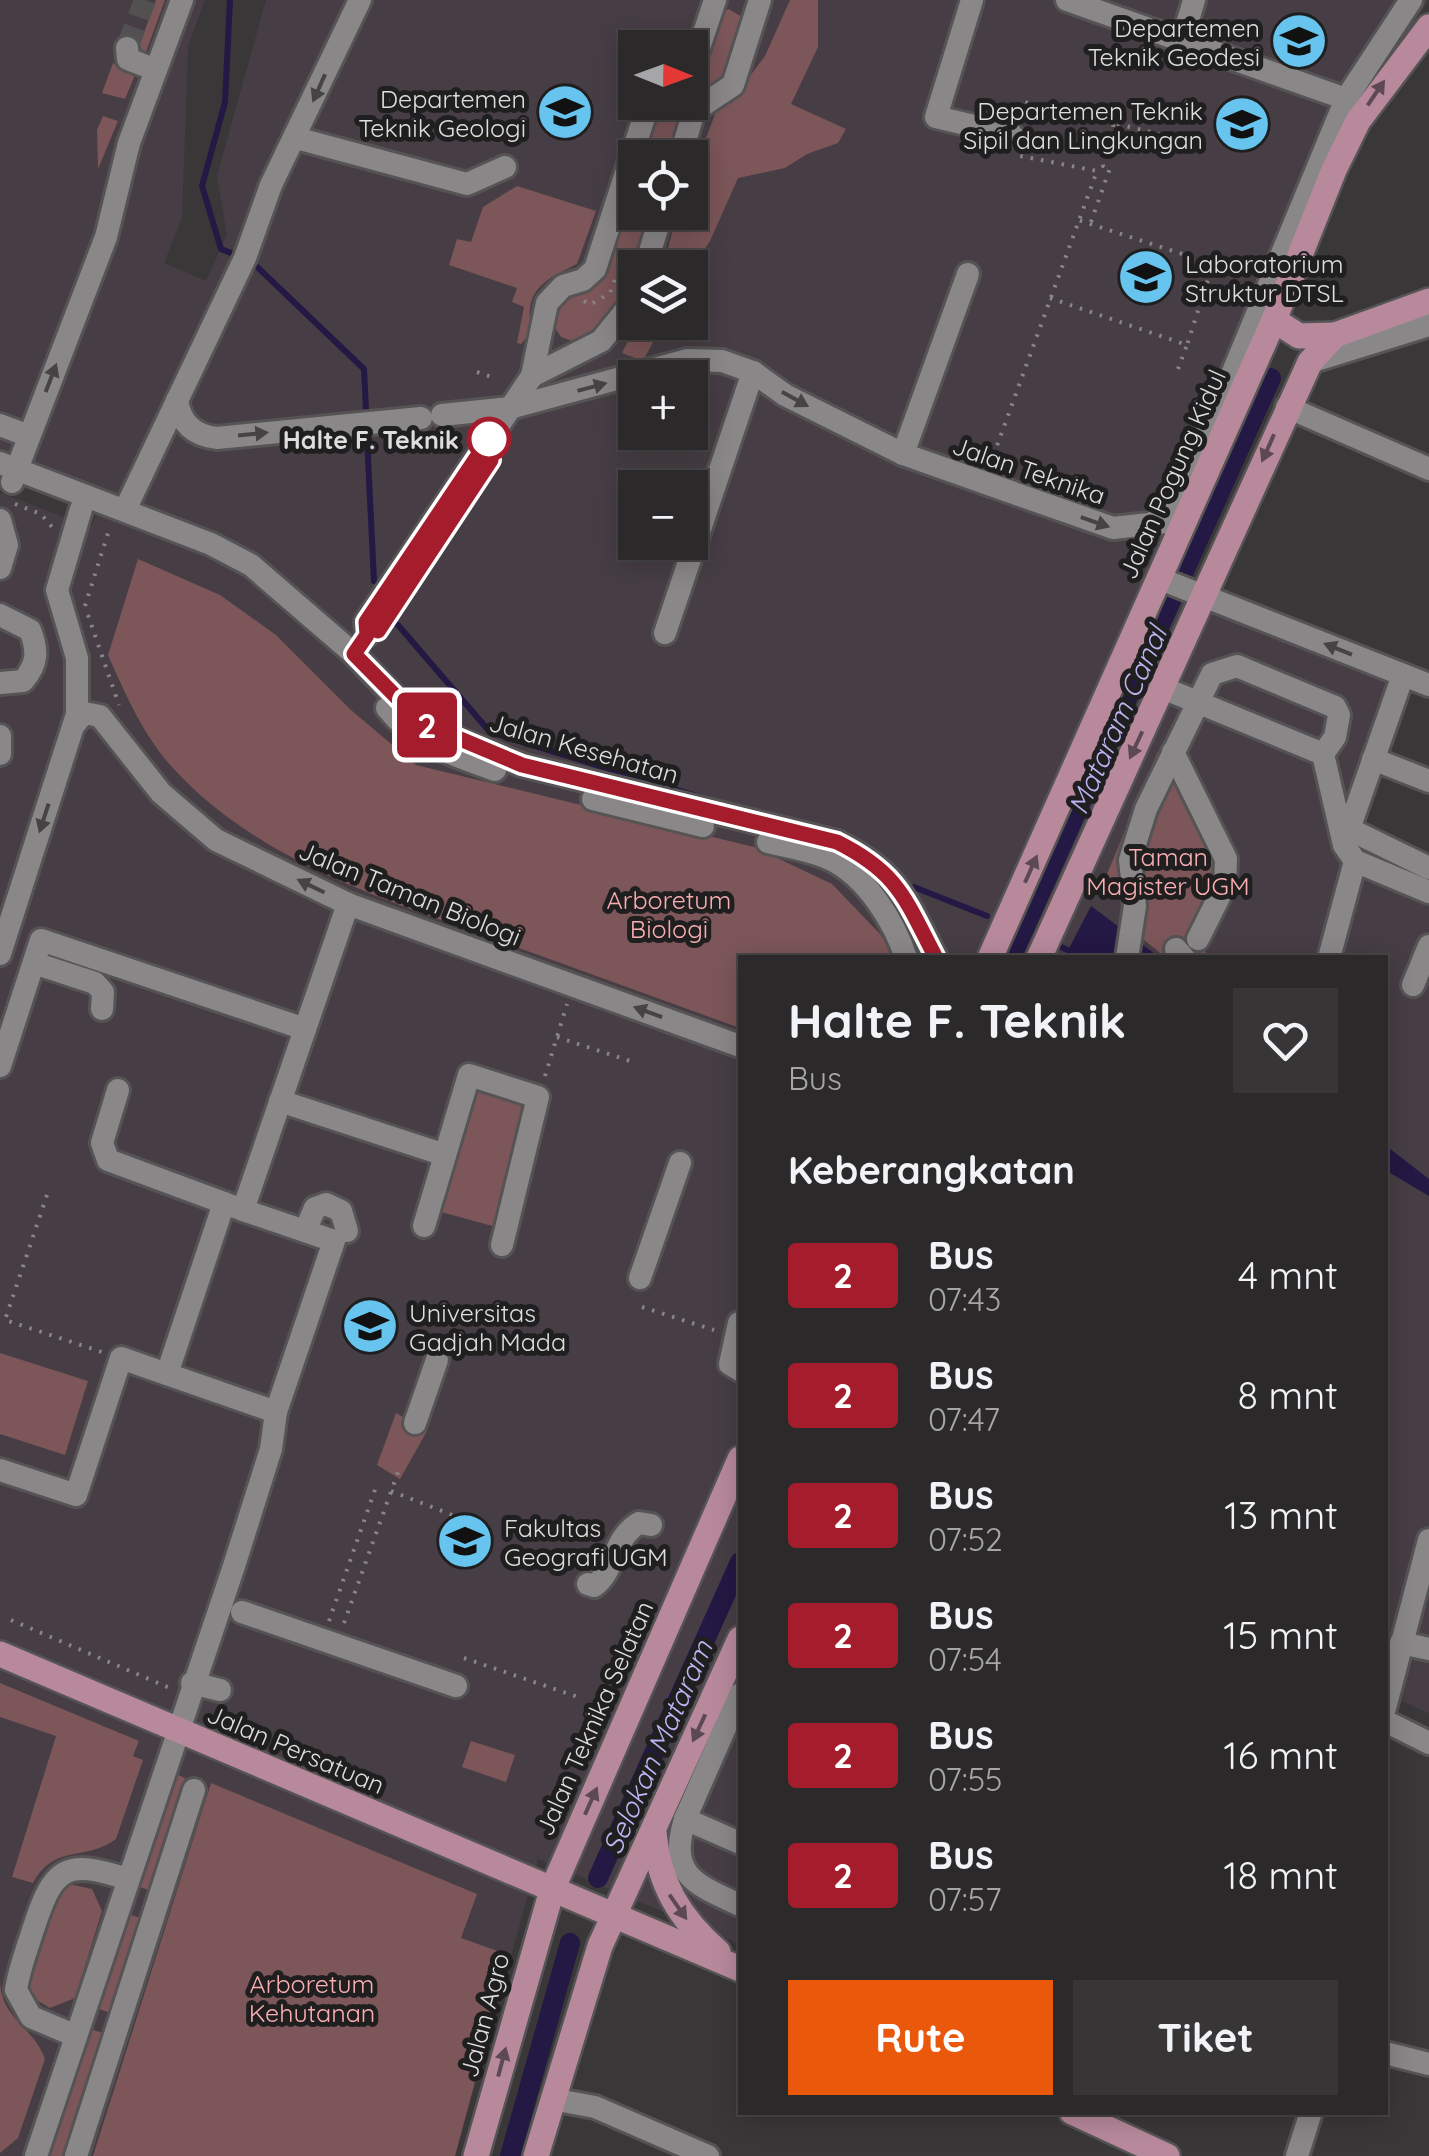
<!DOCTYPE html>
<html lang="id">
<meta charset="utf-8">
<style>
:root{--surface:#2c292b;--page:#383537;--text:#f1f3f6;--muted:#a6a6a9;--line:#484547;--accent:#ea580c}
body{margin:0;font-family:Quicksand,sans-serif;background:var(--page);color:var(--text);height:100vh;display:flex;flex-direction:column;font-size:38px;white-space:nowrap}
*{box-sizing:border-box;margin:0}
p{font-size:32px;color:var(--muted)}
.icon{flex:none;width:55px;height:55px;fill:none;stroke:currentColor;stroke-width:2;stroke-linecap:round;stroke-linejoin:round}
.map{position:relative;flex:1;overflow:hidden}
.drawer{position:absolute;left:738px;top:955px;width:650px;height:1160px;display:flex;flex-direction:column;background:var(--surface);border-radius:0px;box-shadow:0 5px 25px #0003,0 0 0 2px var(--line)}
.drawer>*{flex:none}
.badge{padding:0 20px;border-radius:8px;font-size:35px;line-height:65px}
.needle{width:65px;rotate:91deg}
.fabs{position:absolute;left:618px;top:30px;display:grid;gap:20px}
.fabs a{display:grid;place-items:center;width:90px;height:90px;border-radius:0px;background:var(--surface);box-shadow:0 5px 25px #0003,0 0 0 2px var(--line);font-size:50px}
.map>.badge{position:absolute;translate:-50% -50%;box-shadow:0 0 0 5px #fff}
h2{padding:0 50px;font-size:38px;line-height:90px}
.round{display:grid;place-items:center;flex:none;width:105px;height:105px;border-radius:0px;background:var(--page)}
.overview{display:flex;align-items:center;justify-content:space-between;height:170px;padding:0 50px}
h1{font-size:48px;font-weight:700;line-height:75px}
.action{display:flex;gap:20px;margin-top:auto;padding:20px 50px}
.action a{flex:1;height:115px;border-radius:0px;background:var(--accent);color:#fff;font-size:40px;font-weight:700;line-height:115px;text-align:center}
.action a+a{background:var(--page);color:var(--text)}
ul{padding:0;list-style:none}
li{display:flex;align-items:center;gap:30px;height:120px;padding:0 50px}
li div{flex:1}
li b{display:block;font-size:38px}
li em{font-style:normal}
li .badge{min-width:110px;font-weight:700;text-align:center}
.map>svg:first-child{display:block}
</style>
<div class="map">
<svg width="1429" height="2156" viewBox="0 0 1429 2156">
<rect width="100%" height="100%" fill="#3a3739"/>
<!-- built -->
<path fill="#463e44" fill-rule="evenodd" d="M0,0H205L188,46L182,217L164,263L206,281L227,235L217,176L266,0H1429L1343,125L1150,567L1409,667L1351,828L1429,865V1713L1385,1694V958H740V1944L538,1859L455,2156H0V493L91,527L107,492L0,450ZM635,48H690V102H635ZM635,158H690V212H635ZM635,268H690V322H635ZM635,378H690V432H635ZM635,488H690V542H635Z"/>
<!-- green -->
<g fill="#7c5658">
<path d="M156,0H165L146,52L140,55L138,49Z"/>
<path d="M790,0H818V47L791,104L846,129L838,143L807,154L785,168L738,178L710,241L690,272V268H663L677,213L690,212V181L718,106L735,96L765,56Z"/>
<path d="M729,9L745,19L730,80L672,157L638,158L656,103L690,102V66L720,13Z"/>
<path d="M113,63L135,75L125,99L102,93Z"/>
<path d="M103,116L118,121L98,169L97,130Z"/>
<path d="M635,167V212L655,213L627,301L605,316L602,330L578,343L561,337L551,322L558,298L599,281Z"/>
<path d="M517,186L596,211L577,264C546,279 522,290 532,331L521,344L517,343L524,307L512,302L517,288L449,265L457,239L471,242L483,207Z"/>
<path d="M637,323H663L643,361L622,353Z"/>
<path d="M138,559L220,595L276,635L351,710L416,765L754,847L832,884L881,935L893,957L740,958V1028C659,999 578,969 497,940C383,899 256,860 172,767C143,735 125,693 108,655Z"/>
<path d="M1158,751L1199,813L1222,883L1195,936L1209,957H1165L1138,935L1107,874Z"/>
<path d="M473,1083L531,1101L496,1227L434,1210Z"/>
<path d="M0,1353L88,1381L65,1455L0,1434Z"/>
<path d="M396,1413L427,1431L400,1479L377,1465Z"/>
<path d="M0,1683L139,1741L133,1756L143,1760L116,1839C85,1862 55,1843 33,1883L12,1877L56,1736L0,1717Z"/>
<path d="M471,1741L515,1755L506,1782L462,1767Z"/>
<path d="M174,1773L185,1778L149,1890L136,1886Z"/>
<path d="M211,1783L477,1894L461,1938L509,1955L455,2156H93Z"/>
<path d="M69,1884L92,1889L102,1911L75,1998L50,2008L33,1998L28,1985L57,1894Z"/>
<path d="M128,1914L140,1918L110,2013L97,2008Z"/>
<path d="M0,1981C1,2019 34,2027 45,2059L18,2138L0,2153Z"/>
<path d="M90,2029L103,2033L63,2156H48Z"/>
</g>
<!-- water -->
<g fill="#241844">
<path d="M1091,906L1159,957L1064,958Z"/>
<path d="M1385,1145L1429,1179V1196L1385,1170Z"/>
</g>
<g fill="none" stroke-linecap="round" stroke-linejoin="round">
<!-- stream -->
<g stroke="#241844" stroke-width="6">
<path d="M230,0L225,102L202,186L221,249L251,261L364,369L366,410"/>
<path d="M367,438L374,581"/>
<path d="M398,625L490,732L700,797"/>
<path d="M914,887L987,916"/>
<path d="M1061,947L1086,958"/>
</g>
<!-- canal -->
<g stroke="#241844" stroke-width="20">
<path d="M1181,578L1271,378"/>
<path d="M1011,958L1175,592"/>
<path d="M598,1878L740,1562"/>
<path d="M510,2156L570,1943"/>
</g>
<!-- minor-tunnel -->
<path stroke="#535052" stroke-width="22" stroke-dasharray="22 11" stroke-linecap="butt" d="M127,48L145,0"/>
<!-- minor casing -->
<g stroke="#565355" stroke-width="28">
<g id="minor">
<path d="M972,0L936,117L1012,135"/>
<path d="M1067,0L1346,99"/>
<path d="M1183,38L1194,0"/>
<path d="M127,48L128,59L156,70"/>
<path d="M690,58L697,54L715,0"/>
<path d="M296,138L467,184L505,167"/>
<path d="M680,158L694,111L733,85L760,0"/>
<path d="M645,268L662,212"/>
<path d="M1310,362L1429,325"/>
<path d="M532,376L601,341L635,299"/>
<path d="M177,400C180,423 194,436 217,438L421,418"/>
<path d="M1287,407L1429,469"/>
<path d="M442,415L510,408L687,360L722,361L753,372L785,395L903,454L1113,528L1185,520"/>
<path d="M0,425L29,436"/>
<path d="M903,454L968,274"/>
<path d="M0,463L211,544L251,565L354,654L412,715L436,730L522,765L837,842C899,873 905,898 936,958"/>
<path d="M12,482L106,237L129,143L182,0"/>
<path d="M125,510L245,258L271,185L360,0"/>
<path d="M0,520L7,545L0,568"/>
<path d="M1151,526L1177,497L1211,425L1346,99L1411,0"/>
<path d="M1158,578L1429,685"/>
<path d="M0,615L30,630C38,650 38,664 23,681L0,683"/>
<path d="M665,633L753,372"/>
<path d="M367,635L366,622L532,376L547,303L563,286L583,280L595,269L649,102"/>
<path d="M1403,675L1349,829L1429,868"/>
<path d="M387,708C417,745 452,754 495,770"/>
<path d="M74,725L84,713L100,716L161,793L216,840L348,904L740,1046"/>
<path d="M0,736V754"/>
<path d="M1173,752L1226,859L1225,885L1198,939"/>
<path d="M1323,754L1344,845L1355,861L1429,892"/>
<path d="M1373,759L1429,781"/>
<path d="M593,799L703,826"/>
<path d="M768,842C788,847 811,850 830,859C866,876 894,921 906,958"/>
<path d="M1176,949L1184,958"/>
<path d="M0,954L77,714V658L57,590L81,509"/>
<path d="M1127,958L1135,906L1130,860L1146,809L1212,674L1237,666L1335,707L1339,715L1335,737L1323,754L1163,688"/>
<path d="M1329,958L1355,861"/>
<path d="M34,963L95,983L103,992L102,1009"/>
<path d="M1413,985L1429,946"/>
<path d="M0,1066L41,940L305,1029"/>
<path d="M118,1090L102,1143L108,1160L243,1210"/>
<path d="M280,1101L445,1155"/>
<path d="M424,1226L469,1075L538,1097L502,1245"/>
<path d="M305,1231L315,1208L326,1204L341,1211L347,1231"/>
<path d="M640,1278L680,1163"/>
<path d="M739,1323L730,1364L740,1370"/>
<path d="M167,1374L224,1203"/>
<path d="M415,1423L437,1360"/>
<path d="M0,1470L76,1495L121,1358L276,1412"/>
<path d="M588,1584L594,1586C615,1571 613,1538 639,1523L651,1525"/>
<path d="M242,1612L456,1686"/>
<path d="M1401,1643L1429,1649"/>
<path d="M192,1683L220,1690"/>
<path d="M1385,1708L1429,1540"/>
<path d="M1385,1721L1429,1743"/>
<path d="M685,1819L740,1694"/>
<path d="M740,1843L685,1819C668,1875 694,1884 740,1905"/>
<path d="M76,2036L31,2017L16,1990C19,1969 27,1949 33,1930C53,1868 64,1858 127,1879"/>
<path d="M1385,2053L1429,2064"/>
<path d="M552,2099L595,2107L708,2156"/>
<path d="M36,2156L234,1566L271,1449L276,1412L334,1241L243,1210L348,904"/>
<path d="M76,2156L194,1790"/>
<path d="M1297,2156L1311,2112"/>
</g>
</g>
<!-- major casing -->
<g stroke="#565355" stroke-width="30">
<g id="major">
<path d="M1274,320L1299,336L1335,335"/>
<path d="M990,958L1274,320L1334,170L1358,121L1429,27"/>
<path d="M1039,958L1310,362L1335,335L1429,301"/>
<path d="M0,1654L740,1969"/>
<path d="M654,1833C659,1884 679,1918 718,1952"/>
<path d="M1072,2112L1167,2156"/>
<path d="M476,2156L552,1890L740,1459"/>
<path d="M536,2156L600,1946L740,1639"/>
</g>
</g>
<!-- path -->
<g stroke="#898688" stroke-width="4" stroke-dasharray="2.5 8" stroke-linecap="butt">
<path d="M1016,116L1020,101L1189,141"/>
<path d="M1091,222L1110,168L1103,166L1114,122"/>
<path d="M1050,298L1187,345L1213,264L1078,220"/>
<path d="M584,301L590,305L610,293L615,279"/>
<path d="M1178,369L1187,345"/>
<path d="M477,372L492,377"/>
<path d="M990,465L1097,171L1020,156"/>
<path d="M15,504L41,514L52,527"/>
<path d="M85,606L109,530"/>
<path d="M88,615L119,705"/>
<path d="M557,1037L633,1062"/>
<path d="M545,1076L567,1004"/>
<path d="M47,1195L5,1320L102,1352"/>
<path d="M642,1307L714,1330"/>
<path d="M391,1491L465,1520"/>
<path d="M11,1620L172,1689"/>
<path d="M329,1621L377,1484"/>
<path d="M344,1623L398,1472"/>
<path d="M464,1658L578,1697"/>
</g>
<!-- minor -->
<use href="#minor" stroke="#8a8789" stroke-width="22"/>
<!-- major -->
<use href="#major" stroke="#b7899b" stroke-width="25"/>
<!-- path-bridge -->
<path stroke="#898688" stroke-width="4" stroke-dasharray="2.5 8" stroke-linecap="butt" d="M979,148L992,109"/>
</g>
<!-- one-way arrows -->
<defs><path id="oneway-solid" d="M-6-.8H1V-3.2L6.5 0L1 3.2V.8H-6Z" transform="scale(2.5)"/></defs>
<g fill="#454345">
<use href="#oneway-solid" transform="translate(319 88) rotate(114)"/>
<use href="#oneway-solid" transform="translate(51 378) rotate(-69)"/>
<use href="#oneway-solid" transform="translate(592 387) rotate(-15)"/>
<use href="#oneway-solid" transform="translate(795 399) rotate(29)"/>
<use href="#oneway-solid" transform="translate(253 434) rotate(-6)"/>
<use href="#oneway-solid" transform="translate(1095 522) rotate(19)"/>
<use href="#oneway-solid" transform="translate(1338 649) rotate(-158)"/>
<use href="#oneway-solid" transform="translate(44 818) rotate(108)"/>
<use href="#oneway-solid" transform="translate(311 886) rotate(-154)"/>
<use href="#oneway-solid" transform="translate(648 1012) rotate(-160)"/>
</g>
<g fill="#5c4951">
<use href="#oneway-solid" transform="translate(1376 93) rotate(-56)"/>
<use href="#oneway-solid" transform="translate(1268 448) rotate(114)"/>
<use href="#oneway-solid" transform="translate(1136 745) rotate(115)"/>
<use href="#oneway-solid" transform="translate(1031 869) rotate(-66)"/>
<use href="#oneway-solid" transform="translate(699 1728) rotate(115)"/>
<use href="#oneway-solid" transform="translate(591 1801) rotate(-66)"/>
<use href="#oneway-solid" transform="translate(678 1907) rotate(55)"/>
<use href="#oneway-solid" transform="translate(502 2062) rotate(-75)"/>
</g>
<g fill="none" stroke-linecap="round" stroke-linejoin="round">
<!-- line casing -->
<g stroke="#fff" stroke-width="22">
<path id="line" d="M378,631L491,460L489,439L366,622L367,635L354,654L422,723L522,765L837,842C899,873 905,899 936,958"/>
</g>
<!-- line -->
<use href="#line" stroke="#a51d2d" stroke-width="15"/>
</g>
<!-- icons -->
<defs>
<g id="university-disc" transform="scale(2.875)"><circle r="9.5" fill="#66c4ef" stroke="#201f20"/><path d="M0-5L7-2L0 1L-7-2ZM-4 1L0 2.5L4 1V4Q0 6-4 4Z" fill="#111"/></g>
</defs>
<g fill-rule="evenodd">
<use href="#university-disc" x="1299" y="41"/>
<use href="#university-disc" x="565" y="112"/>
<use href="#university-disc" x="1242" y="124"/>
<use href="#university-disc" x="1146" y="277"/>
<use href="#university-disc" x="370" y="1326"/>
<use href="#university-disc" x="465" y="1541"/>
</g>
<!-- markers -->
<circle fill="#fff" stroke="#a51d2d" stroke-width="5" cx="489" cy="439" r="20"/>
<g text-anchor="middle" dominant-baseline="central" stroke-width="10" stroke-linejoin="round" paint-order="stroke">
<!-- poi labels -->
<g font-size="25" fill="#dfddde" stroke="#201f20" text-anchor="end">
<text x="1260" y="27">Departemen<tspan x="1260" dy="29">Teknik Geodesi</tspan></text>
<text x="526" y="98">Departemen<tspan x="526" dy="29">Teknik Geologi</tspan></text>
<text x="1203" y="110">Departemen Teknik<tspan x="1203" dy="29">Sipil dan Lingkungan</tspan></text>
<text x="1185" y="263" text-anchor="start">Laboratorium<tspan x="1185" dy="29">Struktur DTSL</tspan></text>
<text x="409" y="1312" text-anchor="start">Universitas<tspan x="409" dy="29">Gadjah Mada</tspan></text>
<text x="504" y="1527" text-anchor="start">Fakultas<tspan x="504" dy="29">Geografi UGM</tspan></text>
</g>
<!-- stop labels -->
<g font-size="25" font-weight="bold" fill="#dfddde" stroke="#201f20" text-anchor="end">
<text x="459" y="439">Halte F. Teknik</text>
</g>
<!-- street labels -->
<g font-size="25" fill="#dfddde" stroke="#201f20">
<text transform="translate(1029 470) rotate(19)">Jalan Teknika</text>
<text transform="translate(1172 474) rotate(-66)">Jalan Pogung Kidul</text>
<text transform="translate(584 748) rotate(16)">Jalan Kesehatan</text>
<text transform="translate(410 893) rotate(22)">Jalan Taman Biologi</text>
<text transform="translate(594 1718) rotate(-66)">Jalan Teknika Selatan</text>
<text transform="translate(296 1749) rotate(23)">Jalan Persatuan</text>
<text transform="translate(484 2015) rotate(-75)">Jalan Agro</text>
</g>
<!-- park labels -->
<g font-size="25" fill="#faaeb1" stroke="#201f20">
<text x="1168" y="856">Taman<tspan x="1168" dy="29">Magister UGM</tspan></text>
<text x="669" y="899">Arboretum<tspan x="669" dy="29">Biologi</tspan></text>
<text x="312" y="1983">Arboretum<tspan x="312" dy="29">Kehutanan</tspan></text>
</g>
<!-- water labels -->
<g font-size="28" font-style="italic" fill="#bfb4f3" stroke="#201f20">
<text transform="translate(1117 720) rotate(-66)">Mataram Canal</text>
<text transform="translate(657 1747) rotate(-66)">Selokan Mataram</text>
</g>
</g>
</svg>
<div class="fabs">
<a><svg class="needle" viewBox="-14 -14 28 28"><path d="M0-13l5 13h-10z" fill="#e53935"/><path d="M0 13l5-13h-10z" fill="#a6a6a9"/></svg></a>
<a><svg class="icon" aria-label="locate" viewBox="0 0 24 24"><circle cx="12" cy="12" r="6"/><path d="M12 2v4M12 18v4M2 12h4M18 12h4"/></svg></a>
<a><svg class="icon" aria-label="layers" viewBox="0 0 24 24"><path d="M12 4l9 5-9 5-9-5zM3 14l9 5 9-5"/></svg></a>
<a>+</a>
<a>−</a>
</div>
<b class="badge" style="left:427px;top:725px;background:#a51d2d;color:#fff">2</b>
<section class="drawer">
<div class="overview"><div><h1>Halte F. Teknik</h1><p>Bus</p></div><a class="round"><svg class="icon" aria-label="heart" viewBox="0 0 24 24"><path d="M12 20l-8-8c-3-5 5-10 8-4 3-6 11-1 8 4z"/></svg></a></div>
<h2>Keberangkatan</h2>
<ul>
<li><span class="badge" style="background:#a51d2d;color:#fff">2</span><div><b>Bus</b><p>07:43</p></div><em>4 mnt</em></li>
<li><span class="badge" style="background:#a51d2d;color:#fff">2</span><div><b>Bus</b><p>07:47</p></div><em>8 mnt</em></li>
<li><span class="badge" style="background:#a51d2d;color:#fff">2</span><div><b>Bus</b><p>07:52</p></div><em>13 mnt</em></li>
<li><span class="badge" style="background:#a51d2d;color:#fff">2</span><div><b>Bus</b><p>07:54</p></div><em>15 mnt</em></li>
<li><span class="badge" style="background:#a51d2d;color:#fff">2</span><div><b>Bus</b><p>07:55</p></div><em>16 mnt</em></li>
<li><span class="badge" style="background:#a51d2d;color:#fff">2</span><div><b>Bus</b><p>07:57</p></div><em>18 mnt</em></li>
</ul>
<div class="action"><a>Rute</a><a>Tiket</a></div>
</section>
</div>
